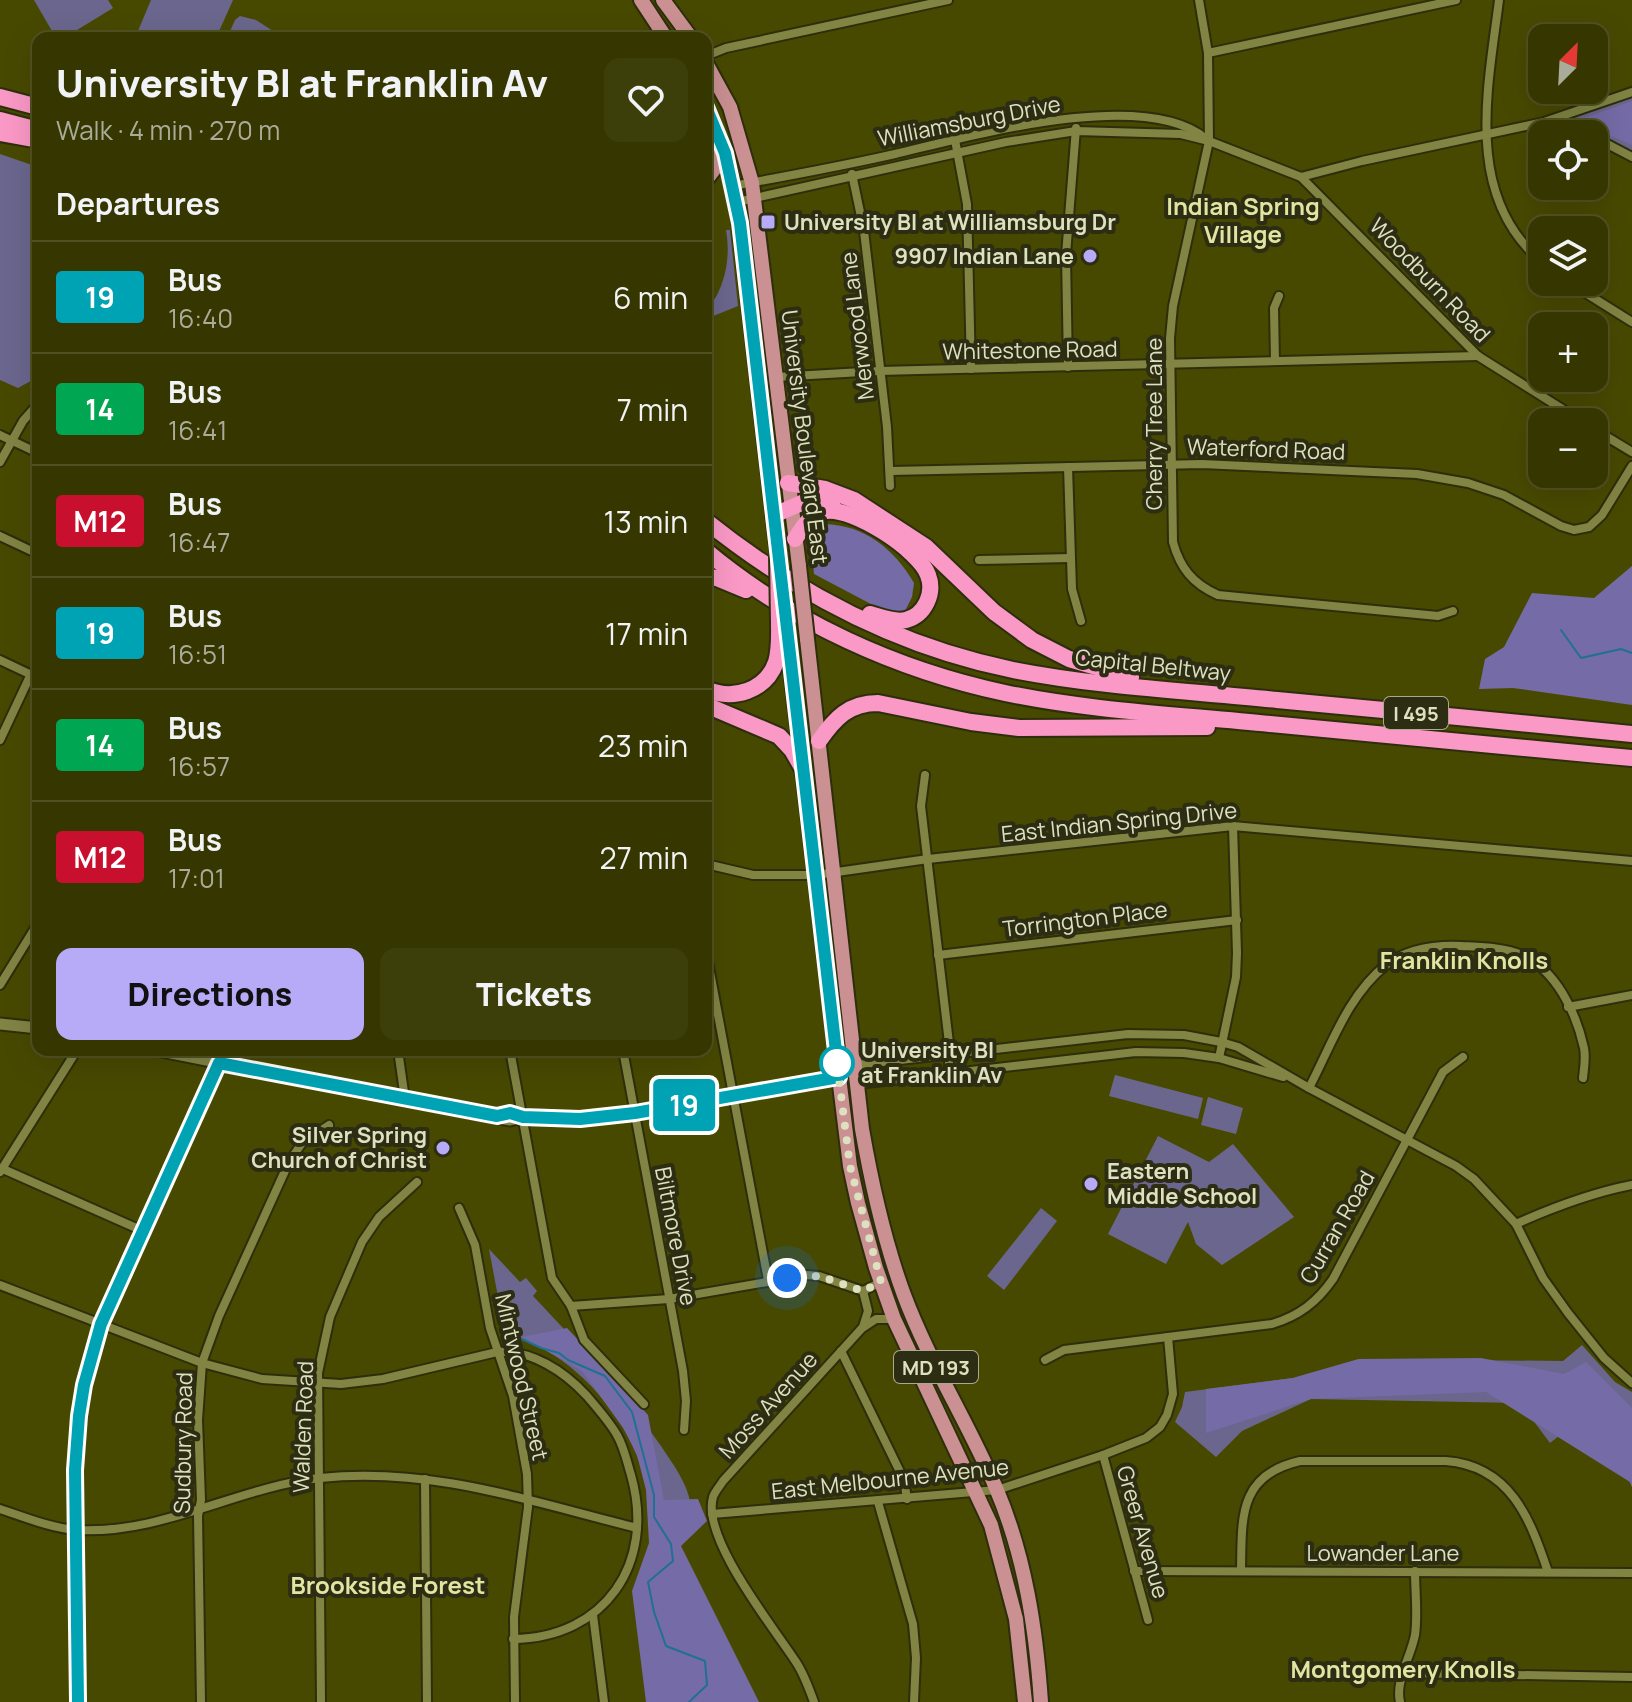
<!DOCTYPE html>
<meta charset="utf-8">
<style>
:root{--surface:#363700;--page:#3d3f0a;--text:#f1f3f6;--muted:#aaac99;--line:#505122;--accent:#b7abf8}
body{margin:0;font-family:Manrope,sans-serif;background:var(--page);color:var(--text);height:100vh;display:flex;flex-direction:column;font-size:30px;white-space:nowrap}
*{box-sizing:border-box;margin:0}
p{font-size:26px;color:var(--muted)}
.icon{flex:none;width:44px;height:44px;fill:none;stroke:currentColor;stroke-width:2;stroke-linecap:round;stroke-linejoin:round}
.map{position:relative;flex:1;overflow:hidden}
.details{position:absolute;left:32px;top:32px;width:680px;height:1024px;display:flex;flex-direction:column;background:var(--surface);border-radius:16px;box-shadow:0 8px 32px #0002,0 0 0 2px var(--line)}
.details>*{flex:none}
.badge{padding:0 16px;border-radius:6px;font-size:28px;line-height:52px}
.needle{width:52px;rotate:24deg}
.controls{position:absolute;left:1528px;top:24px;display:grid;gap:16px}
.controls a{display:grid;place-items:center;width:80px;height:80px;border-radius:16px;background:var(--surface);box-shadow:0 8px 32px #0002,0 0 0 2px var(--line);font-size:40px}
.you{position:absolute;width:40px;height:40px;margin:-20px;border:6px solid #fff;border-radius:50%;background:#1a73e8;box-shadow:0 0 0 12px #1a73e833}
.map>.badge{position:absolute;translate:-50% -50%;box-shadow:0 0 0 4px #fff}
h2{padding:0 24px;font-size:30px;line-height:72px}
.round{display:grid;place-items:center;flex:none;width:84px;height:84px;border-radius:16px;background:var(--page)}
.headline{display:flex;align-items:center;justify-content:space-between;height:136px;padding:0 24px}
h1{font-size:38px;font-weight:800;line-height:60px}
.cta{display:flex;gap:16px;margin-top:auto;padding:16px 24px}
.cta a{flex:1;height:92px;border-radius:16px;background:var(--accent);color:#111;font-size:32px;font-weight:800;line-height:92px;text-align:center}
.cta a+a{background:var(--page);color:var(--text)}
ul{padding:0;list-style:none}
li{display:flex;align-items:center;gap:24px;height:112px;padding:0 24px;border-top:2px solid var(--line)}
li div{flex:1}
li b{display:block;font-size:30px}
li em{font-style:normal}
li .badge{min-width:88px;font-weight:700;text-align:center}
.map>svg:first-child{display:block}
</style>
<div class="map">
<svg width="1632" height="1702" viewBox="0 0 1632 1702">
<rect width="100%" height="100%" fill="#484900"/>
<!-- green -->
<g fill="#6b668d">
<path d="M34,0H108L113,8L64,38H56Z"/>
<path d="M151,0H233L216,38H135Z"/>
<path d="M240,16L256,20L284,38H227L235,20Z"/>
<path d="M1632,96V151L1610,140L1594,137V134L1562,132L1560,118Z"/>
<path d="M0,154L38,167V377L18,388L0,380Z"/>
<path d="M726,230H730L738,306L706,319C706,309 712,304 717,295C727,275 730,253 726,230Z"/>
<path d="M1115,1075L1203,1098L1198,1119L1109,1096Z"/>
<path d="M1208,1097L1243,1108L1236,1134L1201,1125Z"/>
<path d="M1158,1136L1209,1162L1233,1144L1294,1217L1222,1265L1196,1244L1188,1222L1166,1264L1108,1234Z"/>
<path d="M1041,1208L1057,1221L1004,1290L987,1276Z"/>
<path d="M489,1249L520,1282L526,1278L537,1291L533,1296C581,1347 630,1398 669,1458C677,1470 688,1487 690,1502L655,1510C647,1485 640,1458 627,1435C604,1391 555,1344 505,1334Z"/>
<path d="M1582,1345L1615,1382L1632,1392V1487L1630,1482L1569,1428L1550,1443L1520,1403L1311,1399L1242,1431L1216,1457L1175,1422L1182,1407L1185,1392L1293,1378L1359,1359L1563,1361Z"/>
</g>
<!-- forest -->
<g fill="#756ba6">
<path d="M1632,101V145L1576,121Z"/>
<path d="M824,524C865,525 894,549 914,583L912,597L904,613H888L814,574L810,532Z"/>
<path d="M1632,566V705L1513,688L1479,689L1485,659L1504,647L1532,593L1594,598Z"/>
<path d="M567,1328L648,1415L664,1500L698,1499L707,1521L681,1546L759,1702H646L632,1591L649,1543L646,1490L637,1455L624,1429L582,1371L522,1337Z"/>
<path d="M1481,1358L1564,1374L1586,1362L1632,1408V1487L1630,1482L1486,1392L1311,1399L1206,1433V1389L1293,1378L1359,1359Z"/>
</g>
<g fill="none" stroke-linecap="round" stroke-linejoin="round">
<!-- stream -->
<g stroke="#207092" stroke-width="2">
<path d="M1561,630L1581,658L1621,649L1632,653"/>
<path d="M522,1339L541,1348L559,1353L568,1360L605,1376L632,1412L654,1495V1517L671,1544L673,1561L648,1582L654,1612L666,1646L705,1661L707,1685L689,1702"/>
</g>
<!-- minor casing -->
<g stroke="#2d2e0b" stroke-width="12">
<g id="minor">
<path d="M1199,0L1208,53L1209,141L1173,306L1170,338L1173,542C1180,568 1193,584 1218,595L1438,616L1453,611"/>
<path d="M1499,0C1488,88 1463,196 1542,262"/>
<path d="M1208,53L1456,0"/>
<path d="M706,56L726,48L948,0"/>
<path d="M1545,122L1587,134"/>
<path d="M1594,137L1632,157"/>
<path d="M955,140L967,204L971,369"/>
<path d="M852,174L864,231L887,427L890,486"/>
<path d="M1301,177L1478,356L1583,422"/>
<path d="M733,186C788,176 842,166 895,154C968,137 1142,87 1205,138"/>
<path d="M737,202L1006,142L1076,131L1181,134L1209,141L1301,177L1362,161L1544,122L1632,92"/>
<path d="M1568,282L1632,322"/>
<path d="M1275,361L1274,308L1279,296"/>
<path d="M1068,367L1066,255L1076,128"/>
<path d="M776,377L879,371L1478,356"/>
<path d="M1594,429L1632,452"/>
<path d="M0,435L38,453"/>
<path d="M0,462L23,421L38,404"/>
<path d="M1068,467L1072,589L1081,621"/>
<path d="M890,471L1202,464L1417,474L1468,483L1504,495L1561,526L1574,530L1589,527L1602,515L1632,466"/>
<path d="M0,536L38,554"/>
<path d="M979,560L1070,558"/>
<path d="M0,660L38,678"/>
<path d="M0,740L31,674"/>
<path d="M925,775L921,806L949,1043V1073"/>
<path d="M706,864L753,875H816L928,859L1233,826L1632,861"/>
<path d="M706,951L768,1280"/>
<path d="M938,955L1237,920"/>
<path d="M0,985L38,923"/>
<path d="M1568,1007L1632,995"/>
<path d="M398,1050L405,1099"/>
<path d="M510,1050L552,1278L571,1306L584,1340L644,1404"/>
<path d="M623,1050L683,1371L686,1401L684,1430"/>
<path d="M1219,1058L1236,977L1237,953L1233,826"/>
<path d="M219,1063L225,1050"/>
<path d="M856,1065L1128,1034L1184,1035L1221,1042L1238,1047L1309,1088L1456,1166L1474,1179L1516,1224L1543,1278L1568,1313L1604,1358L1632,1383"/>
<path d="M858,1084L1136,1052L1184,1053L1219,1058L1283,1077"/>
<path d="M1309,1088C1331,1046 1348,995 1386,965C1408,948 1435,945 1461,946C1480,947 1504,947 1522,955C1556,970 1576,1012 1584,1048C1586,1058 1584,1068 1583,1078"/>
<path d="M3,1169L143,1231"/>
<path d="M0,1172L77,1050"/>
<path d="M459,1208L475,1245L490,1328L513,1396L527,1474L528,1507L514,1617L515,1702"/>
<path d="M1516,1224C1554,1207 1591,1193 1632,1185"/>
<path d="M0,1285L202,1363L262,1379L341,1384L383,1379L497,1352C532,1350 564,1371 587,1396C597,1408 609,1421 617,1435C624,1447 627,1462 631,1475C656,1563 605,1638 513,1639"/>
<path d="M571,1306L669,1299L807,1275L819,1276L863,1291L883,1281"/>
<path d="M864,1327L876,1319H894"/>
<path d="M841,1351L904,1480L907,1499"/>
<path d="M1045,1360L1064,1350L1272,1324C1299,1316 1317,1302 1333,1279L1443,1072L1463,1057"/>
<path d="M1103,1455L1148,1620"/>
<path d="M425,1479L427,1702"/>
<path d="M878,1502L913,1624L916,1658L914,1702"/>
<path d="M0,1509C24,1517 51,1528 76,1530C161,1535 238,1487 320,1478C431,1466 532,1502 637,1528"/>
<path d="M712,1514L997,1490L1103,1455L1146,1438L1160,1427L1167,1415L1173,1394L1168,1337"/>
<path d="M1241,1570C1242,1518 1238,1475 1300,1461H1446C1510,1466 1530,1518 1548,1572"/>
<path d="M1134,1571L1632,1573"/>
<path d="M593,1615L604,1702"/>
<path d="M1403,1673L1632,1677"/>
<path d="M201,1702L198,1516L201,1500L198,1420L202,1363L219,1316L289,1162L302,1143L329,1125"/>
<path d="M321,1702L318,1373L330,1317L362,1242L379,1217L417,1182"/>
<path d="M814,1702C809,1688 804,1674 796,1662C774,1628 701,1538 713,1497C715,1491 720,1486 723,1481L863,1327L868,1311L863,1291"/>
<path d="M1400,1702C1395,1681 1411,1656 1415,1635C1418,1614 1415,1592 1415,1571"/>
</g>
</g>
<!-- tertiary casing -->
<g stroke="#2d2e0b" stroke-width="15">
<g id="tertiary">
<path d="M0,1024L38,1028"/>
<path d="M156,1050L510,1120L523,1117"/>
<path d="M516,1115L580,1119L635,1113L839,1077L856,1065"/>
<path d="M78,1702L75,1470L79,1416L84,1385L101,1324L219,1063"/>
</g>
</g>
<!-- primary casing -->
<g stroke="#2d2e0b" stroke-width="18">
<g id="primary">
<path d="M641,0L666,38"/>
<path d="M663,0L691,38"/>
<path d="M706,63L730,107L752,183L799,566"/>
<path d="M706,107L725,153L737,202L778,555"/>
<path d="M706,180L719,163L714,146"/>
<path d="M786,627L839,1077L850,1166L858,1203L876,1268L894,1319L991,1525L1016,1619L1025,1702"/>
<path d="M807,639L862,1129C872,1186 884,1241 904,1295C929,1362 968,1422 996,1488C1025,1556 1036,1629 1041,1702"/>
</g>
</g>
<!-- motorway casing -->
<g stroke="#2d2e0b" stroke-width="20">
<g id="motorway">
<path d="M0,97L38,107"/>
<path d="M0,120L38,130"/>
<path d="M0,133L34,139"/>
<path d="M788,483L825,489L854,500L926,547L994,612L1032,640L1069,659L1131,677"/>
<path d="M774,515L813,498L833,500"/>
<path d="M706,521C796,593 900,647 1013,670C1100,687 1189,691 1277,700C1395,711 1514,722 1632,734"/>
<path d="M795,539C803,527 811,513 826,511C853,507 919,550 928,575C935,593 925,615 906,620C894,623 881,617 870,614"/>
<path d="M706,551C791,622 897,670 1005,693C1091,711 1182,715 1270,724C1390,735 1511,747 1632,758"/>
<path d="M706,577L717,578L746,590"/>
<path d="M706,689C733,701 766,691 776,662C780,649 779,635 779,622"/>
<path d="M706,705L779,736L792,750L804,771"/>
<path d="M819,741C835,718 849,703 878,703L971,722L1019,728L1207,727"/>
</g>
</g>
<!-- minor -->
<use href="#minor" stroke="#818443" stroke-width="8"/>
<!-- tertiary -->
<use href="#tertiary" stroke="#818443" stroke-width="11"/>
<!-- primary -->
<use href="#primary" stroke="#ca9092" stroke-width="14"/>
<!-- motorway -->
<use href="#motorway" stroke="#fa98c6" stroke-width="16"/>
<!-- primary-bridge casing -->
<g stroke="#2d2e0b" stroke-width="18" stroke-linecap="butt">
<path id="primary-bridge" d="M799,566L807,639"/>
</g>
<!-- motorway-bridge casing -->
<g stroke="#2d2e0b" stroke-width="20" stroke-linecap="butt">
<path id="motorway-bridge" d="M778,555L779,622"/>
</g>
<!-- primary-bridge -->
<use href="#primary-bridge" stroke="#ca9092" stroke-width="14"/>
<!-- motorway-bridge -->
<use href="#motorway-bridge" stroke="#fa98c6" stroke-width="16"/>
</g>
<g fill="none" stroke-linecap="round" stroke-linejoin="round">
<!-- line casing -->
<g stroke="#fff" stroke-width="18">
<path id="line" d="M78,1702L75,1470L79,1416L84,1385L101,1324L219,1063L497,1116L510,1113L523,1117L580,1119L635,1113L839,1077L740,223L725,153L706,107"/>
</g>
<!-- line -->
<use href="#line" stroke="#00a3b4" stroke-width="12"/>
<!-- walk -->
<path stroke="#dee1c0" stroke-width="8" stroke-dasharray="0 14.4" d="M787,1278L819,1276L863,1291L881,1282L850,1166L837,1063"/>
</g>
<!-- markers -->
<g fill="#b7abf8" stroke="#2c2d12" stroke-width="3">
<rect x="760" y="214" width="16" height="16" rx="4"/>
<circle cx="1090" cy="256" r="8"/>
<circle cx="443" cy="1148" r="8"/>
<circle cx="1091" cy="1184" r="8"/>
</g>
<circle fill="#fff" stroke="#00a3b4" stroke-width="4" cx="837" cy="1063" r="16"/>
<g text-anchor="middle" dominant-baseline="central" stroke-width="8" stroke-linejoin="round" paint-order="stroke">
<!-- shield labels -->
<g fill="#2c2d12" stroke="#a9ab8c" stroke-width="2">
<rect x="1384" y="697" width="64" height="32" rx="6"/>
<rect x="894" y="1351" width="84" height="32" rx="6"/>
</g>
<g font-size="20" font-weight="bold" fill="#dee1c0">
<text x="1416" y="713">I 495</text>
<text x="936" y="1367">MD 193</text>
</g>
<!-- street labels -->
<g font-size="22" fill="#dee1c0" stroke="#2c2d12">
<text transform="translate(969 121) rotate(-11)">Williamsburg Drive</text>
<text transform="translate(1430 280) rotate(46)">Woodburn Road</text>
<text transform="translate(857 326) rotate(-97)">Merwood Lane</text>
<text transform="translate(1030 350) rotate(-1)">Whitestone Road</text>
<text transform="translate(1154 424) rotate(-90)">Cherry Tree Lane</text>
<text transform="translate(805 437) rotate(83)">University Boulevard East</text>
<text transform="translate(1266 449) rotate(2)">Waterford Road</text>
<text transform="translate(1153 665) rotate(6)">Capital Beltway</text>
<text transform="translate(1119 822) rotate(-6)">East Indian Spring Drive</text>
<text transform="translate(1085 919) rotate(-7)">Torrington Place</text>
<text transform="translate(1337 1227) rotate(-60)">Curran Road</text>
<text transform="translate(676 1236) rotate(79)">Biltmore Drive</text>
<text transform="translate(522 1377) rotate(77)">Mintwood Street</text>
<text transform="translate(768 1405) rotate(-48)">Moss Avenue</text>
<text transform="translate(303 1427) rotate(-88)">Walden Road</text>
<text transform="translate(183 1443) rotate(-89)">Sudbury Road</text>
<text transform="translate(890 1479) rotate(-6)">East Melbourne Avenue</text>
<text transform="translate(1143 1532) rotate(74)">Greer Avenue</text>
<text x="1383" y="1553">Lowander Lane</text>
</g>
<!-- poi labels -->
<g font-size="22" font-weight="bold" fill="#dee1c0" stroke="#2c2d12" text-anchor="start">
<text x="784" y="222">University Bl at Williamsburg Dr</text>
<text x="1074" y="256" text-anchor="end">9907 Indian Lane</text>
<text x="427" y="1135" text-anchor="end">Silver Spring<tspan x="427" dy="25">Church of Christ</tspan></text>
<text x="1107" y="1171">Eastern<tspan x="1107" dy="25">Middle School</tspan></text>
</g>
<!-- stop labels -->
<g font-size="22" font-weight="bold" fill="#dee1c0" stroke="#2c2d12" text-anchor="start">
<text x="861" y="1050">University Bl<tspan x="861" dy="25">at Franklin Av</tspan></text>
</g>
<!-- neighbourhood labels -->
<g font-size="24" font-weight="bold" fill="#e1e5a1" stroke="#2c2d12">
<text x="1243" y="205">Indian Spring<tspan x="1243" dy="28">Village</tspan></text>
<text x="1464" y="959">Franklin Knolls</text>
<text x="388" y="1584">Brookside Forest</text>
<text x="1403" y="1668">Montgomery Knolls</text>
</g>
</g>
</svg>
<div class="controls">
<a><svg class="needle" viewBox="-14 -14 28 28"><path d="M0-13l5 13h-10z" fill="#e53935"/><path d="M0 13l5-13h-10z" fill="#aaac99"/></svg></a>
<a><svg class="icon" aria-label="locate" viewBox="0 0 24 24"><circle cx="12" cy="12" r="6"/><path d="M12 2v4M12 18v4M2 12h4M18 12h4"/></svg></a>
<a><svg class="icon" aria-label="layers" viewBox="0 0 24 24"><path d="M12 4l9 5-9 5-9-5zM3 14l9 5 9-5"/></svg></a>
<a>+</a>
<a>−</a>
</div>
<div class="you" style="left:787px;top:1278px"></div>
<b class="badge" style="left:684px;top:1105px;background:#00a3b4;color:#fff">19</b>
<section class="details">
<div class="headline"><div><h1>University Bl at Franklin Av</h1><p>Walk · 4 min · 270 m</p></div><a class="round"><svg class="icon" aria-label="heart" viewBox="0 0 24 24"><path d="M12 20l-8-8c-3-5 5-10 8-4 3-6 11-1 8 4z"/></svg></a></div>
<h2>Departures</h2>
<ul>
<li><span class="badge" style="background:#00a3b4;color:#fff">19</span><div><b>Bus</b><p>16:40</p></div><em>6 min</em></li>
<li><span class="badge" style="background:#00a651;color:#fff">14</span><div><b>Bus</b><p>16:41</p></div><em>7 min</em></li>
<li><span class="badge" style="background:#c8102e;color:#fff">M12</span><div><b>Bus</b><p>16:47</p></div><em>13 min</em></li>
<li><span class="badge" style="background:#00a3b4;color:#fff">19</span><div><b>Bus</b><p>16:51</p></div><em>17 min</em></li>
<li><span class="badge" style="background:#00a651;color:#fff">14</span><div><b>Bus</b><p>16:57</p></div><em>23 min</em></li>
<li><span class="badge" style="background:#c8102e;color:#fff">M12</span><div><b>Bus</b><p>17:01</p></div><em>27 min</em></li>
</ul>
<div class="cta"><a>Directions</a><a>Tickets</a></div>
</section>
</div>
